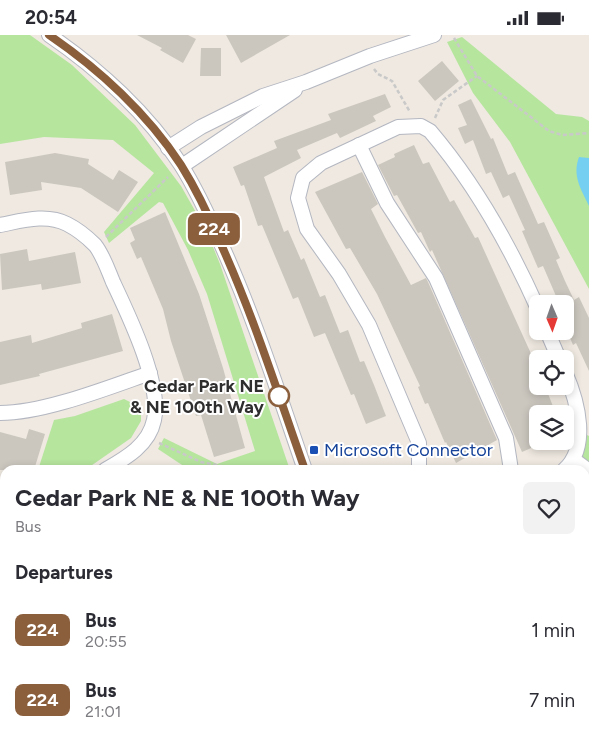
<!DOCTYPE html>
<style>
:root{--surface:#fff;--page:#f2f2f3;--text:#2b2b33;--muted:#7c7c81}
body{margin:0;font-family:Figtree,sans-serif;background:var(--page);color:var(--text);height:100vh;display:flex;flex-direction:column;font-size:19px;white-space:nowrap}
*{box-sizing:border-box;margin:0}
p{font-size:16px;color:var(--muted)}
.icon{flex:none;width:28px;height:28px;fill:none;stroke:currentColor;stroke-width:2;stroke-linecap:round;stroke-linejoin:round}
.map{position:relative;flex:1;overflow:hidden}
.side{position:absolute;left:0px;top:430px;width:590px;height:281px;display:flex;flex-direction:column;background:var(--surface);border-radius:15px 15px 0 0;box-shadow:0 2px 8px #0003}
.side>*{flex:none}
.badge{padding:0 10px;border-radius:8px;font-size:18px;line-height:32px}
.needle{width:32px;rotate:178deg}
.tools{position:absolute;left:529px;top:260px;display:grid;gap:10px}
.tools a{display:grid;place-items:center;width:45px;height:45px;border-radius:8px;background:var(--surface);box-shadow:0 2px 8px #0003;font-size:25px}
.map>.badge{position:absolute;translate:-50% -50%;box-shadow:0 0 0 2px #fff}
h2{padding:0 15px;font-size:19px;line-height:45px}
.round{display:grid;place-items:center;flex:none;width:52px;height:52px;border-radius:8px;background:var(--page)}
.overview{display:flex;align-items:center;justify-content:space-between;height:85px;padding:0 15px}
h1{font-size:24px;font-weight:700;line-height:38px}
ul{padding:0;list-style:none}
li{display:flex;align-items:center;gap:15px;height:70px;padding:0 15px}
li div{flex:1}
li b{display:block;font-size:19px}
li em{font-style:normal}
li .badge{min-width:55px;font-weight:700;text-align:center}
.status{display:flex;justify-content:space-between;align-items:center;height:35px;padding:0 25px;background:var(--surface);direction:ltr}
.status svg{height:14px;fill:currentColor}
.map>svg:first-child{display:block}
</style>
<div class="status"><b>20:54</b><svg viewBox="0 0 49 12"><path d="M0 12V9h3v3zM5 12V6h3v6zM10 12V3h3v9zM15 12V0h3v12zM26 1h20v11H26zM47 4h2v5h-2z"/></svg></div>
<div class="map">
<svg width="589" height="711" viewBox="0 0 589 711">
<rect width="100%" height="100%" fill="#efe9e1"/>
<!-- green -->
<g fill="#b6e59e">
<path d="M0,0H30L72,30L135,90L181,151L206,195L220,229L290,435L188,434L158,414L164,403L217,429L255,416L207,259L188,215L163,168L159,167L109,208L104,197L154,138L113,105L44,102L0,109Z"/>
<path d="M462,2L556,79L582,82L589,86V254L510,107L473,58L447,7Z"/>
<path d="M124,364L134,369L141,377V386L131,403L85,435H38L54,385L75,381Z"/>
<path d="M587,400L589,401V512L585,514V435H564L581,419Z"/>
<path d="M15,706H61L62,711H13Z"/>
<path d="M150,706H210L213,711H152Z"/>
</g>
<!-- water -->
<path fill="#75cff0" d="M579,122L589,123V171C581,154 572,141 579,122Z"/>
<!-- building -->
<g fill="#cbc7bf">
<path d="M137,0H188L196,4L183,28L160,15L162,13Z"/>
<path d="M226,0H290L241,28Z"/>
<path d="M201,13H221V41H200Z"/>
<path d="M442,26L459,46L435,66L418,46Z"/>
<path d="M385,59L391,72L373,81L376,86L340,103L337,98L297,115L301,123L264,142L284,197L288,195L301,225L304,223L320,262L325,260L340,298L348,295L360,327L364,326L374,350L386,381L366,389L354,359L351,360L325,298L314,302L298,262L293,264L262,190L258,191L244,150L241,151L233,132L277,113L274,106L331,85L328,79Z"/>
<path d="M471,64L491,104L493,103L508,140L515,137L538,189L544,187L560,223L556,225L565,246L574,265L579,262L589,283V336L576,308L573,310L565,291V265L559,268L543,231L538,233L522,196L525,195L509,160L503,163L491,137L486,139L473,105L465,109L458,93L467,90L458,70Z"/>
<path d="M414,110L423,129L429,127L450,167L454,165L475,203L478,202L538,334V351H545L556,379H538V410L522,417L432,215L430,217L421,197L418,198L397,160L394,161L378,130L395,122L394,119Z"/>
<path d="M55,118L89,124L88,129L113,145L119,135L138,147L118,177L81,153L41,147L42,155L10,160L5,127Z"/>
<path d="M362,137L378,169L371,174L385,202L411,250L426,243L428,247L497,405L456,428L446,407L445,408L428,368L425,369L418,352L420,351L377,259L350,213L346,214L315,157Z"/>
<path d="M165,177L199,259L223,333L245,413L214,422L201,380L196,381L171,306L163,274L141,222L137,224L130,208L135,205L130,193Z"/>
<path d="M27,214L29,226L75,217L81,248L42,255L41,249L2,255L0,219Z"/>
<path d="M112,279L123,316L39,339L40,341L0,350V307L31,300L32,308L82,293L81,288Z"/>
<path d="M29,394L45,399L34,435H0V397L26,404Z"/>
</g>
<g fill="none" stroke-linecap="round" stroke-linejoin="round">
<!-- minor casing -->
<g stroke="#b4b7c1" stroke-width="16">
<g id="minor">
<path d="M49,0C99,34 148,79 181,130C197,155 210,184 222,211C255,284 279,360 305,435"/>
<path d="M359,110L387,168L436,243L506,403L511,435"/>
<path d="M168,113L201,92L263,61L306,47L370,21L434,0"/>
<path d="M182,131L295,55"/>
<path d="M0,190C21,186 46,178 67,189C77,194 87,202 95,210C103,220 108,235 113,247C129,281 162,349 154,385C149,410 126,423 105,435"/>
<path d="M547,296L559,324"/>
<path d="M0,378C44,378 107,353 150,338"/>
<path d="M577,427L589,436"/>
<path d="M419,435V408L369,290L339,239L307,194L298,163L303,143L321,128L398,92L421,91L430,96C476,150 509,209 538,274"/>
<path d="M564,435C589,413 579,369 565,337"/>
<path d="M0,473H5"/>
<path d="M585,514L589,512"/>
<path d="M0,586L5,584"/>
<path d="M585,596H589"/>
<path d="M585,691L589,692"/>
<path d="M61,706L62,711"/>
<path d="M306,706L309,711"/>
<path d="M450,706L453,711"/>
<path d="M506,706L509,711"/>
<path d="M13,711L15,706"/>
</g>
</g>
<!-- path -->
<g stroke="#c9c9c9" stroke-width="2.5" stroke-dasharray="4 2.5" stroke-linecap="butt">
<path d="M454,3L477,41L549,96L562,100L589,98"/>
<path d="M374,34L378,39L392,46L410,77"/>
<path d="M435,83L443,65L477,41"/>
<path d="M106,202L168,142"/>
<path d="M159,408L201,427L242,435"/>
<path d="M162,706L165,711"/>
</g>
<!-- minor -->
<use href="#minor" stroke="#fff" stroke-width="14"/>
</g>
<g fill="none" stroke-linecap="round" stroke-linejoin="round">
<!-- line casing -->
<g stroke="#fff" stroke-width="11">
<path id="line" d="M49,0C99,34 148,79 181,130C196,154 209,181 220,207C254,282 278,359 305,435"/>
</g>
<!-- line -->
<use href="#line" stroke="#8b5e3c" stroke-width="8"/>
</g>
<!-- markers -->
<circle fill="#fff" stroke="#8b5e3c" stroke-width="2.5" cx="279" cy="361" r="10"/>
<rect fill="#1a4fb4" stroke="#fff" stroke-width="2" x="309" y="410" width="10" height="10" rx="2.5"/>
<g text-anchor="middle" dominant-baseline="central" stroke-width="4" stroke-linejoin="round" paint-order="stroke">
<!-- stop labels -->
<g font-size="18" font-weight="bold" fill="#2e2e2e" stroke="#fff" text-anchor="end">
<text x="264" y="351">Cedar Park NE<tspan x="264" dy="21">&amp; NE 100th Way</tspan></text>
</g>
<!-- transit labels -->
<g font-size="18" fill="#164399" stroke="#fff" text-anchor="start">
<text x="324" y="415">Microsoft Connector</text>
</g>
</g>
</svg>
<div class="tools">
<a><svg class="needle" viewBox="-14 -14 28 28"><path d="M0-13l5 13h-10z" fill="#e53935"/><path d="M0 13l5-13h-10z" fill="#7c7c81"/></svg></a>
<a><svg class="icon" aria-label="locate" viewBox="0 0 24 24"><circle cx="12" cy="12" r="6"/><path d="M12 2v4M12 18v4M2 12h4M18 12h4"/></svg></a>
<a><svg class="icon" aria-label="layers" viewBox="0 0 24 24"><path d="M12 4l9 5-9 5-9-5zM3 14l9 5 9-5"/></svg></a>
</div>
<b class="badge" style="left:214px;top:194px;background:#8b5e3c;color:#fff">224</b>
<section class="side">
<div class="overview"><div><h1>Cedar Park NE &amp; NE 100th Way</h1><p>Bus</p></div><a class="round"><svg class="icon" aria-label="heart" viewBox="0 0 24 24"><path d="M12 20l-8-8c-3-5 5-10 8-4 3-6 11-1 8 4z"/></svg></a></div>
<h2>Departures</h2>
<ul>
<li><span class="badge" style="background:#8b5e3c;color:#fff">224</span><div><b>Bus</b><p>20:55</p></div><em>1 min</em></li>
<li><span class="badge" style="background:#8b5e3c;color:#fff">224</span><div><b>Bus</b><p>21:01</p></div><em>7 min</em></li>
</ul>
</section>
</div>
